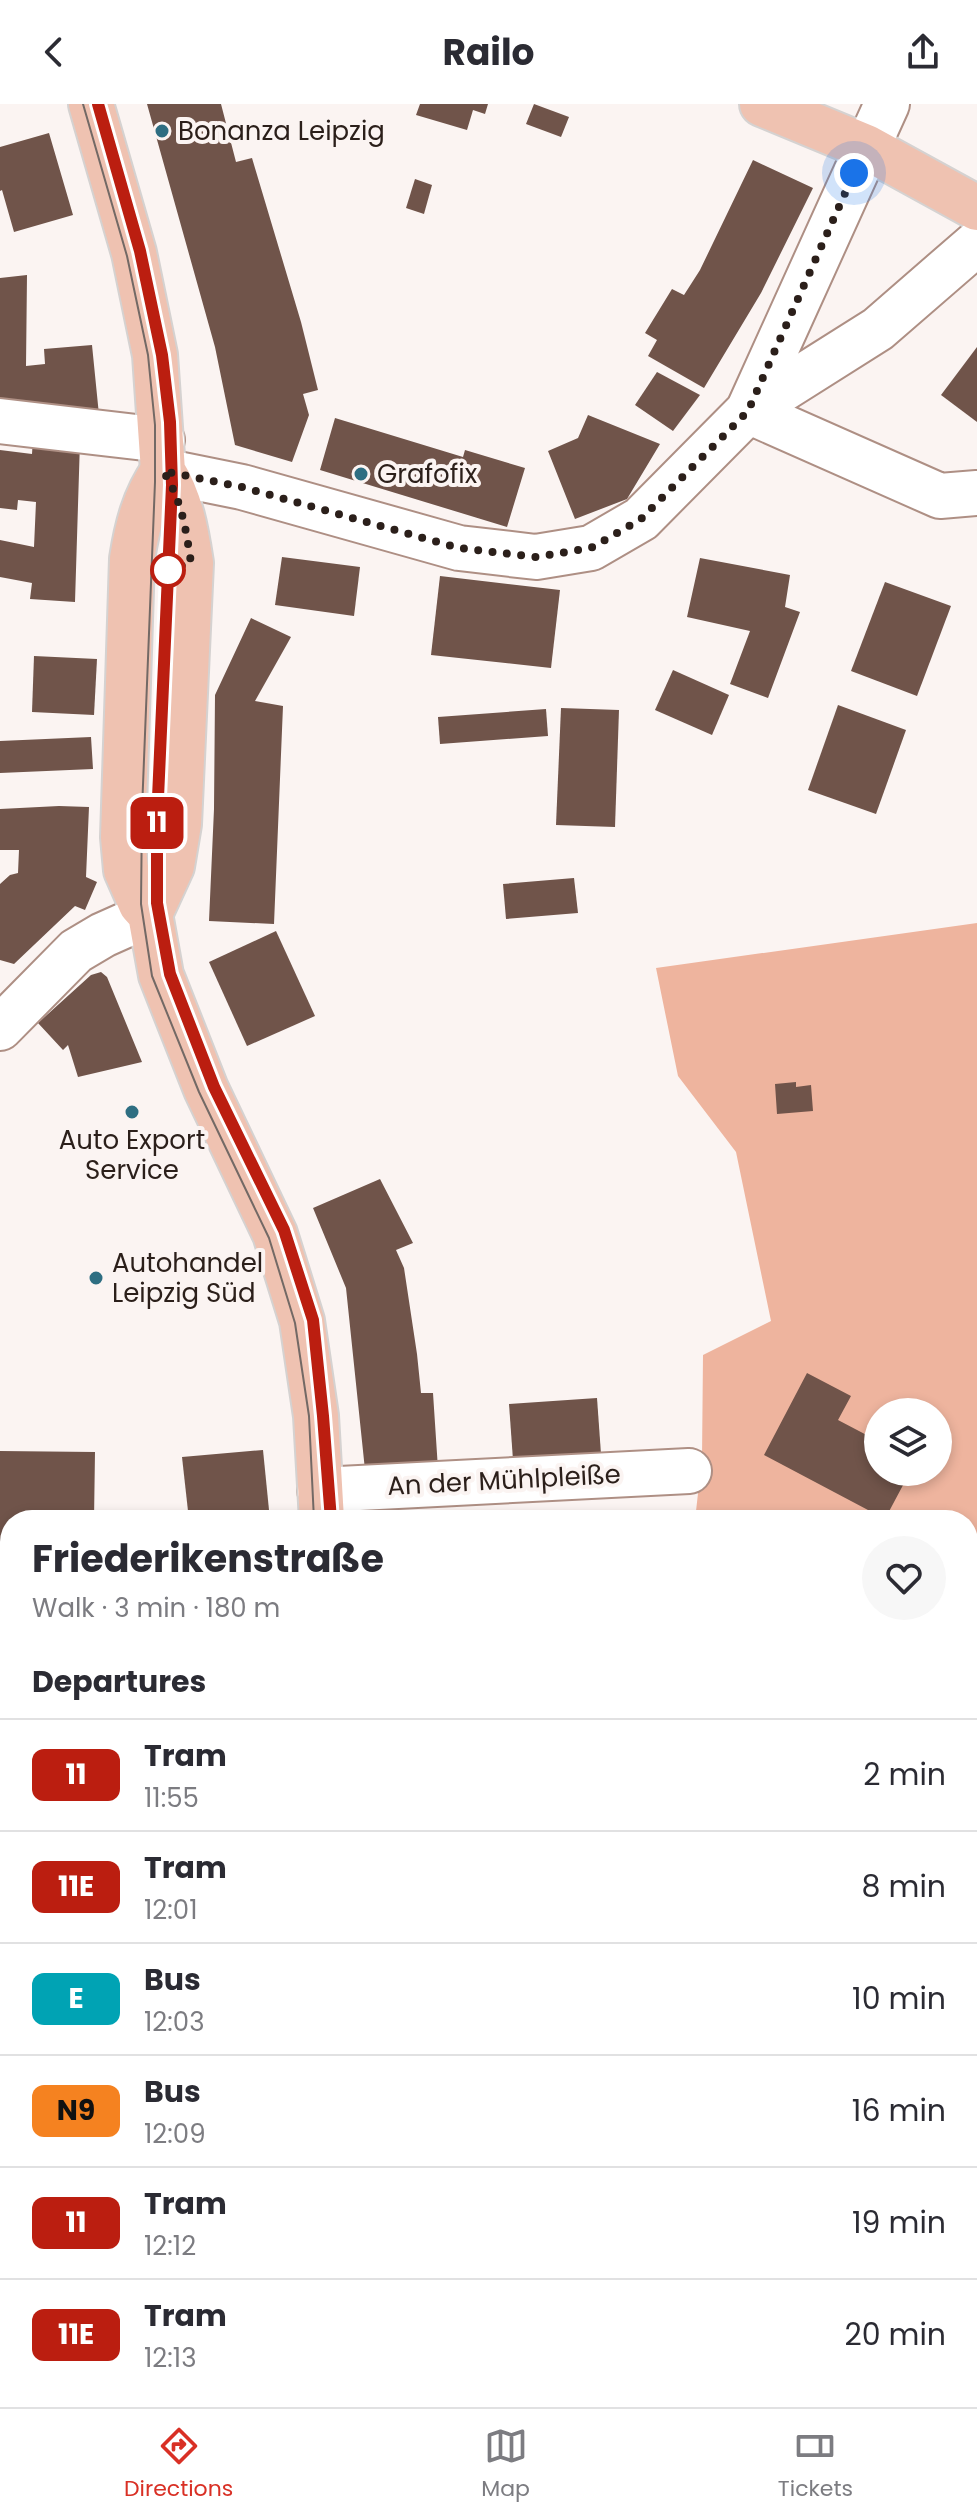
<!DOCTYPE html>
<meta charset="utf-8">
<style>
:root{--surface:#fff;--page:#f7f7f7;--text:#2b2b33;--muted:#7c7c81;--line:#e1e1e2;--accent:#d93025}
body{margin:0;font-family:Poppins,sans-serif;background:var(--page);color:var(--text);height:100vh;display:flex;flex-direction:column;font-size:30px;white-space:nowrap}
*{box-sizing:border-box;margin:0}
p{font-size:26px;color:var(--muted)}
.icon{flex:none;width:44px;height:44px;fill:none;stroke:currentColor;stroke-width:2;stroke-linecap:round;stroke-linejoin:round}
.map{position:relative;flex:1;overflow:hidden}
.drawer{position:absolute;left:0px;top:1406px;width:978px;height:898px;display:flex;flex-direction:column;background:var(--surface);border-radius:32px 32px 0 0;box-shadow:0 4px 12px #0003}
.drawer>*{flex:none}
.badge{padding:0 16px;border-radius:12px;font-size:28px;line-height:52px}
.fabs{position:absolute;left:864px;top:1294px;display:grid;gap:16px}
.fabs a{display:grid;place-items:center;width:88px;height:88px;border-radius:50%;background:var(--surface);box-shadow:0 4px 12px #0003;font-size:40px}
.you{position:absolute;width:40px;height:40px;margin:-20px;border:6px solid #fff;border-radius:50%;background:#1a73e8;box-shadow:0 0 0 12px #1a73e833}
.map>.badge{position:absolute;translate:-50% -50%;box-shadow:0 0 0 4px #fff}
h2{padding:0 32px;font-size:30px;line-height:72px}
.round{display:grid;place-items:center;flex:none;width:84px;height:84px;border-radius:42px;background:var(--page)}
.overview{display:flex;align-items:center;justify-content:space-between;height:136px;padding:0 32px}
h1{font-size:38px;font-weight:700;line-height:60px}
ul{padding:0;list-style:none}
li{display:flex;align-items:center;gap:24px;height:112px;padding:0 32px;border-top:2px solid var(--line)}
li div{flex:1}
li b{display:block;font-size:30px}
li em{font-style:normal}
li .badge{min-width:88px;font-weight:700;text-align:center}
header{display:flex;justify-content:space-between;align-items:center;height:104px;padding:0 32px;background:var(--surface);font-size:36px;font-weight:700}
.dock{display:flex;justify-content:space-around;align-items:center;height:112px;border-top:2px solid var(--line);background:var(--surface);font-size:22px;color:var(--muted)}
.dock a{display:grid;justify-items:center;gap:4px}
.dock .current{color:var(--accent)}
.map>svg:first-child{display:block}
</style>
<header><svg class="icon" aria-label="back" viewBox="0 0 24 24"><path d="M15 5l-7 7 7 7"/></svg>Railo<svg class="icon" aria-label="share" viewBox="0 0 24 24"><path d="M12 15V3M7 8l5-5 5 5M5 13v7h14v-7"/></svg></header>
<div class="map">
<svg width="977" height="2303" viewBox="0 0 977 2303">
<rect width="100%" height="100%" fill="#fbf4f2"/>
<!-- green -->
<g fill="#eeb49e" fill-rule="evenodd">
<path d="M977,819V2284L968,2286V1416H695L702,1354L703,1251L771,1217L736,1048L678,972L656,864ZM878,1308H938V1368H878Z"/>
<path d="M709,2294H933L892,2303H702Z"/>
</g>
<!-- building -->
<g fill="#70544a">
<path d="M147,0H221L236,58L252,54L301,218L318,286L303,290L309,311L292,358L235,341L215,243Z"/>
<path d="M420,0H488L485,10L473,6L467,26L416,11Z"/>
<path d="M534,0L569,13L561,33L526,20Z"/>
<path d="M49,29L73,111L14,128L2,86L0,87V43Z"/>
<path d="M753,56L813,84L761,189L704,284L648,252L657,236L645,229L672,185L684,191L700,166Z"/>
<path d="M415,75L432,81L424,110L406,104Z"/>
<path d="M27,171L26,262L45,260L44,245L92,241L99,311H0V174Z"/>
<path d="M977,243V318L941,291Z"/>
<path d="M657,268L700,291L673,327L635,301Z"/>
<path d="M588,311L660,340L627,395L575,415L548,347L578,334Z"/>
<path d="M335,314L463,353L465,346L525,364L507,423L320,366Z"/>
<path d="M33,334L80,337L75,498L30,495L32,479L0,473V436L34,443L36,398L18,396L17,406L0,404V346L32,350Z"/>
<path d="M282,453L360,463L354,512L275,501Z"/>
<path d="M700,454L790,471L785,503L800,508L768,594L730,580L750,527L687,513Z"/>
<path d="M440,472L560,486L551,564L431,551Z"/>
<path d="M885,478L951,502L917,592L851,567Z"/>
<path d="M251,514L291,533L255,597L283,602L274,820L209,817L214,705L215,591Z"/>
<path d="M34,552L97,555L94,611L32,608Z"/>
<path d="M673,566L729,591L712,631L655,606Z"/>
<path d="M838,601L906,626L876,710L808,686Z"/>
<path d="M561,604L619,606L615,723L556,721Z"/>
<path d="M546,605L548,632L440,640L438,613Z"/>
<path d="M91,633L93,665L0,669V637Z"/>
<path d="M59,702L89,703L86,773L97,778L85,806L75,802L14,860L0,856V780L10,771L18,769L19,746H0V705Z"/>
<path d="M574,774L578,809L506,815L503,780Z"/>
<path d="M276,827L315,912L247,942L209,858Z"/>
<path d="M101,868L107,873L142,958L78,973L68,941L63,946L38,919L91,871Z"/>
<path d="M796,978V983L811,981L813,1007L777,1010L775,980Z"/>
<path d="M380,1075L413,1139L396,1146L404,1164L417,1250L421,1289H433L438,1365L365,1366L346,1184L313,1104Z"/>
<path d="M807,1269L851,1292L838,1316L878,1337V1368H910L885,1415L764,1351Z"/>
<path d="M597,1294L601,1350L513,1356L509,1300Z"/>
<path d="M263,1346L270,1416H189L182,1353Z"/>
<path d="M0,1347L95,1348L94,1416H10V1461H0Z"/>
<rect x="0" y="1556" width="10" height="67"/>
<path d="M0,2165L10,2207V2294H28L30,2303H0Z"/>
<path d="M272,2294H343L345,2303H274Z"/>
<path d="M522,2294H661V2296L617,2303H523Z"/>
</g>
<g fill="none" stroke-linecap="round" stroke-linejoin="round">
<!-- minor casing -->
<g stroke="#ae8f84" stroke-width="48">
<g id="minor">
<path d="M748,307L878,225L977,139"/>
<path d="M748,307L940,392L977,389"/>
<path d="M0,317L162,336"/>
<path d="M163,367L242,383L459,444L536,453L591,444L641,415L748,307L887,0"/>
<path d="M0,924L76,847L103,831L150,810"/>
<path d="M320,1386L689,1367"/>
<path d="M0,1524H10"/>
<path d="M71,2294L73,2303"/>
</g>
</g>
<!-- major casing -->
<g stroke="#d5d2d1" stroke-width="48">
<g id="major">
<path d="M91,0L134,149L155,251L163,367C181,396 186,426 191,459L179,720L172,762L150,810"/>
<path d="M762,0L866,43L977,104"/>
<path d="M163,367C144,394 137,423 132,455L123,733L126,766L141,800L150,810L161,871L206,985L275,1130L302,1217L316,1312L322,1416"/>
<path d="M422,2294L423,2303"/>
</g>
</g>
<!-- minor -->
<use href="#minor" stroke="#fff" stroke-width="44"/>
<!-- major -->
<use href="#major" stroke="#efc2b1" stroke-width="44"/>
<!-- tram -->
<g stroke="#736965" stroke-width="2">
<path d="M83,0L127,152L148,251L155,321V378L142,706L141,800L152,872L199,988L269,1134L295,1219L309,1312L314,1416"/>
<path d="M98,0L140,147L162,251L170,318L172,381L157,716V799L170,870L214,983L284,1126L313,1216L323,1312L331,1416"/>
<path d="M414,2294L416,2303"/>
<path d="M434,2294L436,2303"/>
</g>
</g>
<g fill="none" stroke-linecap="round" stroke-linejoin="round">
<!-- line casing -->
<g stroke="#fff" stroke-width="18">
<path id="line" d="M98,0L140,147L162,251L170,318L172,381L157,716V799L170,870L214,983L284,1126L313,1216L323,1312L331,1416"/>
</g>
<!-- line -->
<use href="#line" stroke="#bb1e10" stroke-width="12"/>
<!-- walk -->
<path stroke="#2b1f1a" stroke-width="8" stroke-dasharray="0 14.4" d="M168,466L191,459C186,426 182,396 163,367L242,383L459,444L536,453L591,444L641,415L748,307L854,69"/>
</g>
<!-- markers -->
<g fill="#2e6e82" stroke="#fbf4f2" stroke-width="3">
<circle cx="162" cy="27" r="8"/>
<circle cx="361" cy="370" r="8"/>
<circle cx="132" cy="1008" r="8"/>
<circle cx="96" cy="1174" r="8"/>
</g>
<circle fill="#fff" stroke="#bb1e10" stroke-width="4" cx="168" cy="466" r="16"/>
<g text-anchor="middle" dominant-baseline="central" stroke-width="8" stroke-linejoin="round" paint-order="stroke">
<!-- poi labels -->
<g font-size="26" fill="#2b1f1a" stroke="#fbf4f2" text-anchor="start">
<text x="178" y="27">Bonanza Leipzig</text>
<text x="377" y="370">Grafofix</text>
<text x="132" y="1036" text-anchor="middle">Auto Export<tspan x="132" dy="30">Service</tspan></text>
<text x="112" y="1159">Autohandel<tspan x="112" dy="30">Leipzig Süd</tspan></text>
</g>
<!-- street labels -->
<g font-size="26" fill="#2b1f1a" stroke="#fbf4f2">
<text transform="translate(504 1376) rotate(-3)">An der Mühlpleiße</text>
</g>
</g>
</svg>
<div class="fabs">
<a><svg class="icon" aria-label="layers" viewBox="0 0 24 24"><path d="M12 4l9 5-9 5-9-5zM3 14l9 5 9-5"/></svg></a>
</div>
<div class="you" style="left:854px;top:69px"></div>
<b class="badge" style="left:157px;top:719px;background:#bb1e10;color:#fff">11</b>
<section class="drawer">
<div class="overview"><div><h1>Friederikenstraße</h1><p>Walk · 3 min · 180 m</p></div><a class="round"><svg class="icon" aria-label="heart" viewBox="0 0 24 24"><path d="M12 20l-8-8c-3-5 5-10 8-4 3-6 11-1 8 4z"/></svg></a></div>
<h2>Departures</h2>
<ul>
<li><span class="badge" style="background:#bb1e10;color:#fff">11</span><div><b>Tram</b><p>11:55</p></div><em>2 min</em></li>
<li><span class="badge" style="background:#bb1e10;color:#fff">11E</span><div><b>Tram</b><p>12:01</p></div><em>8 min</em></li>
<li><span class="badge" style="background:#00a3b4;color:#fff">E</span><div><b>Bus</b><p>12:03</p></div><em>10 min</em></li>
<li><span class="badge" style="background:#f58220;color:#111">N9</span><div><b>Bus</b><p>12:09</p></div><em>16 min</em></li>
<li><span class="badge" style="background:#bb1e10;color:#fff">11</span><div><b>Tram</b><p>12:12</p></div><em>19 min</em></li>
<li><span class="badge" style="background:#bb1e10;color:#fff">11E</span><div><b>Tram</b><p>12:13</p></div><em>20 min</em></li>
</ul>
</section>
</div>
<nav class="dock">
<a class="current"><svg class="icon" aria-label="directions" viewBox="0 0 24 24"><path d="M12 3l9 9-9 9-9-9zM9 14v-3h6M13 9l2 2-2 2"/></svg>Directions</a>
<a><svg class="icon" aria-label="map" viewBox="0 0 24 24"><path d="M3 6l6-2 6 2 6-2v14l-6 2-6-2-6 2zM9 4v14M15 6v14"/></svg>Map</a>
<a><svg class="icon" aria-label="tickets" viewBox="0 0 24 24"><path d="M3 7h18v10H3zM15 7v10"/></svg>Tickets</a>
</nav>
